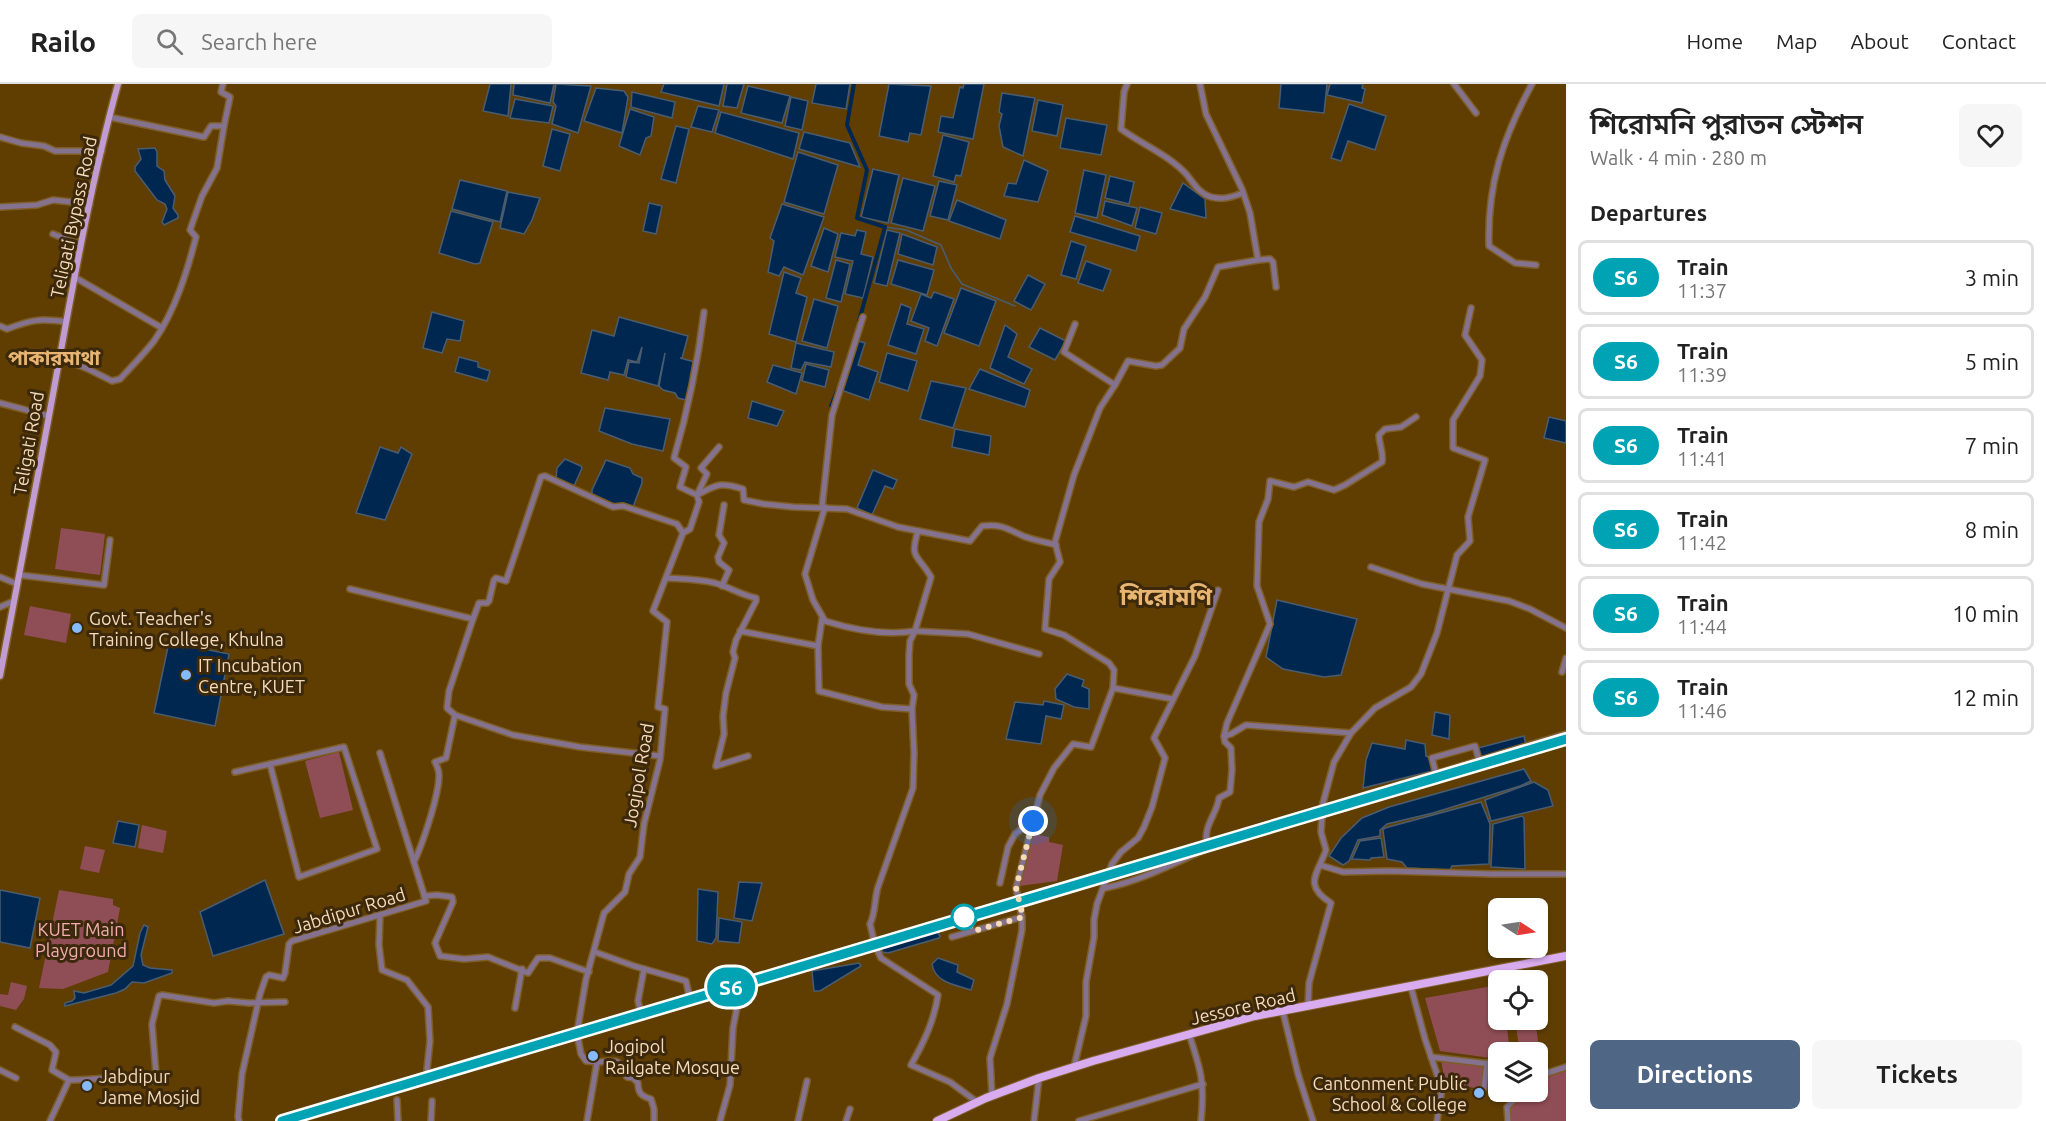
<!DOCTYPE html>
<meta charset="utf-8">
<style>
:root{--surface:#fff;--page:#f6f6f6;--text:#222;--muted:#767676;--line:#e0e0e0;--accent:#4f6784}
body{margin:0;font-family:Ubuntu,"Noto Sans Bengali",sans-serif;background:var(--page);color:var(--text);height:100vh;display:flex;flex-direction:column;font-size:22px;white-space:nowrap}
*{box-sizing:border-box;margin:0}
p{font-size:20px;color:var(--muted)}
.icon{flex:none;width:33px;height:33px;fill:none;stroke:currentColor;stroke-width:2;stroke-linecap:round;stroke-linejoin:round}
.map{position:relative;flex:1;overflow:hidden}
.sheet{display:flex;flex-direction:column;background:var(--surface);width:480px}
.sheet>*{flex:none}
.badge{padding:0 12px;border-radius:20px;font-size:21px;line-height:39px}
.needle{width:39px;rotate:102deg}
.fabs{position:absolute;left:1488px;top:814px;display:grid;gap:12px}
.fabs a{display:grid;place-items:center;width:60px;height:60px;border-radius:9px;background:var(--surface);box-shadow:0 2px 4px #0004;font-size:30px}
.you{position:absolute;width:30px;height:30px;margin:-15px;border:4px solid #fff;border-radius:50%;background:#1a73e8;box-shadow:0 0 0 9px #1a73e833}
.map>.badge{position:absolute;translate:-50% -50%;box-shadow:0 0 0 3px #fff}
h2{padding:0 24px;font-size:22px;line-height:54px}
.round{display:grid;place-items:center;flex:none;width:63px;height:63px;border-radius:9px;background:var(--page)}
.summary{display:flex;align-items:center;justify-content:space-between;height:102px;padding:0 24px}
h1{font-size:28px;font-weight:600;line-height:45px}
.action{display:flex;gap:12px;margin-top:auto;padding:12px 24px}
.action a{flex:1;height:69px;border-radius:9px;background:var(--accent);color:#fff;font-size:24px;font-weight:600;line-height:69px;text-align:center}
.action a+a{background:var(--page);color:var(--text)}
ul{padding:0;list-style:none}
li{display:flex;align-items:center;gap:18px;height:75px;margin:0 12px 9px;padding:0 12px;border:3px solid var(--line);border-radius:9px}
li div{flex:1}
li b{display:block;font-size:22px}
li em{font-style:normal}
li .badge{min-width:66px;font-weight:700;text-align:center}
header{display:flex;align-items:center;gap:36px;box-sizing:border-box;height:84px;padding:0 30px;background:var(--surface);border-bottom:2px solid var(--line)}
header strong{font-size:28px}
nav{display:flex;gap:33px;margin-inline-start:auto;font-size:21px}
.search{width:420px;height:54px;background:var(--page);display:flex;align-items:center;gap:15px;box-sizing:border-box;padding:0 21px;border-radius:9px;color:var(--muted);font-size:22px}
main{display:flex;flex:1;min-height:0}
.map>svg:first-child{display:block}
</style>
<header>
<strong>Railo</strong>
<div class="search"><svg class="icon" aria-label="search" viewBox="0 0 24 24"><circle cx="10" cy="10" r="6"/><path d="M15 15l6 6"/></svg>Search here</div>
<nav><a>Home</a><a>Map</a><a>About</a><a>Contact</a></nav>
</header>
<main>
<div class="map">
<svg width="1566" height="1037" viewBox="0 0 1566 1037">
<rect width="100%" height="100%" fill="#603e02"/>
<!-- green -->
<g fill="#8f4e55">
<path d="M61,444L105,450L100,491L55,485Z"/>
<path d="M30,522L71,530L66,559L24,551Z"/>
<path d="M339,668L353,726L320,734L305,677Z"/>
<path d="M142,741L167,747L163,769L138,764Z"/>
<path d="M1033,750L1049,753V758L1063,761L1057,797L1019,802Z"/>
<path d="M85,762L105,766L99,789L80,785Z"/>
<path d="M59,806L113,815V821L120,824L108,888L63,905L39,904Z"/>
<path d="M1543,887L1548,918L1538,920V897H1510L1509,892Z"/>
<path d="M11,898L27,902L24,915L16,926L0,922V910L8,911Z"/>
<path d="M1498,901V936H1506L1510,969H1498V975L1440,967L1425,914Z"/>
<path d="M1515,936H1535L1542,985H1538V969H1520Z"/>
<path d="M1441,976L1486,978L1481,1005L1445,999Z"/>
<path d="M1566,987V1037H1510L1509,1024L1524,1008H1538V996Z"/>
</g>
<!-- water -->
<g fill="#002750" stroke="#4a5d70" stroke-width="1.5">
<path d="M490,0H511L508,32L483,27Z"/>
<path d="M514,0H554L550,19L513,11Z"/>
<path d="M556,0L591,2L578,49L552,40L556,22L553,18Z"/>
<path d="M664,0H724L719,22L661,8Z"/>
<path d="M727,0H744L737,24L723,22Z"/>
<path d="M816,0H850L846,25L812,19Z"/>
<path d="M889,0L931,2L921,51L910,49L908,58L879,52Z"/>
<path d="M964,0H984L973,55L938,48L941,32L953,34L960,3L963,4Z"/>
<path d="M1281,0H1327L1324,29L1279,24Z"/>
<path d="M1330,0H1363L1362,4L1365,5L1362,19L1327,11Z"/>
<path d="M748,2L790,12L782,39L741,29Z"/>
<path d="M596,4L624,7L628,13L622,49L584,37Z"/>
<path d="M632,8L675,18L672,34L631,23Z"/>
<path d="M1002,9L1035,14L1023,72L1003,63L999,42L1002,30L999,28Z"/>
<path d="M791,13L808,17L802,46L785,42Z"/>
<path d="M515,15L553,22L549,39L510,34Z"/>
<path d="M1038,16L1063,21L1057,52L1032,47Z"/>
<path d="M1349,20L1386,32L1375,66L1348,57L1341,77L1331,74Z"/>
<path d="M698,22L719,26L712,48L691,43Z"/>
<path d="M630,25L654,33L651,52L646,54L640,71L619,62Z"/>
<path d="M721,28L799,49L793,75L715,49Z"/>
<path d="M1066,34L1107,41L1101,71L1060,64Z"/>
<path d="M676,42L689,45L676,99L661,95Z"/>
<path d="M552,45L570,50L560,87L543,82Z"/>
<path d="M804,48L850,59L860,83L799,65Z"/>
<path d="M943,51L969,58L961,92L956,91L954,98L933,92Z"/>
<path d="M155,64L157,68V82L164,87L165,96L175,112L173,124L178,131V134L164,141L162,138L167,125L165,120L157,116L135,87V83L141,75L138,65Z"/>
<path d="M798,68L838,81L824,130L784,118Z"/>
<path d="M1024,76L1048,87L1038,118L1004,112L1008,99L1016,100Z"/>
<path d="M873,85L899,91L888,139L861,133Z"/>
<path d="M1084,86L1106,91L1097,134L1075,129Z"/>
<path d="M1110,92L1134,98L1129,120L1105,114Z"/>
<path d="M903,94L935,102L923,147L891,139Z"/>
<path d="M460,96L507,107L500,138L452,125Z"/>
<path d="M939,97L957,101L948,136L930,132Z"/>
<path d="M1183,99L1205,115L1206,134L1170,125Z"/>
<path d="M508,108L540,114L532,136L524,150L500,144Z"/>
<path d="M957,116L1006,136L1000,155L949,137Z"/>
<path d="M1105,117L1137,124L1132,142L1102,131Z"/>
<path d="M649,119L662,122L656,150L643,147Z"/>
<path d="M782,120L824,133L803,191L784,183L779,192L768,188L774,157L770,154Z"/>
<path d="M1140,123L1162,129L1156,150L1135,144Z"/>
<path d="M451,127L493,138L480,179L475,180L439,169Z"/>
<path d="M1075,132L1140,152L1136,167L1070,148Z"/>
<path d="M824,144L838,150L828,188L811,182Z"/>
<path d="M857,146L866,148L861,170L873,173L863,214L845,210L853,177L835,173L841,149L855,152Z"/>
<path d="M887,146L900,149L887,202L874,199Z"/>
<path d="M902,150L937,163L933,181L898,170Z"/>
<path d="M1071,157L1086,162L1076,195L1061,191Z"/>
<path d="M836,176L850,180L841,218L826,214Z"/>
<path d="M898,176L934,186L927,211L891,200Z"/>
<path d="M1086,177L1111,186L1103,207L1078,199Z"/>
<path d="M784,188L801,194L796,209L807,213L796,258L769,250Z"/>
<path d="M1028,191L1045,200L1031,226L1014,217Z"/>
<path d="M961,204L996,217L979,262L944,249Z"/>
<path d="M934,208L954,215L937,262L925,257L929,244L911,237L921,210L931,214Z"/>
<path d="M814,215L838,222L827,264L802,257Z"/>
<path d="M901,220L911,224L907,240L924,245L916,270L888,261Z"/>
<path d="M432,228L464,237L460,257L447,255L442,269L423,264Z"/>
<path d="M619,233L688,252L682,274H680L695,278L686,316L678,314L675,309L663,306L659,302L665,269L658,302L626,293L629,278L639,279L642,263L637,278L628,276L624,291L610,288L608,296L581,289L592,246L614,252Z"/>
<path d="M1005,241L1017,250L1008,273L1032,285L1024,300L990,284Z"/>
<path d="M1040,244L1066,257L1055,276L1029,263Z"/>
<path d="M858,257L865,259L858,281L878,288L869,316L841,306Z"/>
<path d="M796,259L834,268L831,283L805,278L801,286L791,284Z"/>
<path d="M887,269L917,277L908,307L879,298Z"/>
<path d="M459,273L478,278V283L490,287L487,297L455,288Z"/>
<path d="M806,280L829,286L825,303L802,297Z"/>
<path d="M773,281L802,289L796,310L767,298Z"/>
<path d="M980,285L1030,306L1025,323L969,305Z"/>
<path d="M931,297L966,304L953,344L920,335Z"/>
<path d="M752,317L784,327L777,342L748,334Z"/>
<path d="M605,324L670,335L663,367L632,360L599,347Z"/>
<path d="M1549,333L1566,337V359L1544,354Z"/>
<path d="M955,345L991,352L989,371L952,363Z"/>
<path d="M380,363L398,369L401,363L412,370L385,436L356,429Z"/>
<path d="M565,375L581,382L582,384L574,402L556,395L557,384Z"/>
<path d="M606,376L630,384L633,390L642,394V399L633,423L612,421L592,412V406Z"/>
<path d="M873,386L897,396L893,405L885,402L872,431L857,424Z"/>
<path d="M1277,516L1357,535L1341,591L1324,593L1283,585L1266,573Z"/>
<path d="M169,558L229,570L215,642L154,629Z"/>
<path d="M1067,590L1084,596L1082,602L1089,605V625L1074,623L1056,615L1055,605Z"/>
<path d="M1044,617L1064,621L1061,635L1046,632L1041,660L1006,655L1015,618L1043,621Z"/>
<path d="M1435,628L1450,631L1449,655L1432,651Z"/>
<path d="M1524,652L1526,661L1480,673L1478,664Z"/>
<path d="M1406,656L1425,660L1426,672L1432,675V687L1363,704L1366,676L1372,659L1405,665Z"/>
<path d="M1524,685L1531,697L1520,702L1433,729L1387,740L1380,746V752L1358,756L1349,777L1343,781L1329,772L1341,754L1362,734L1389,723Z"/>
<path d="M1534,698L1548,706L1553,722L1491,737L1485,716Z"/>
<path d="M1481,718L1490,740L1489,780L1452,782L1450,786L1407,784L1402,778L1387,775L1383,746L1385,744Z"/>
<path d="M1522,732L1524,734L1525,785L1491,783L1493,740Z"/>
<path d="M118,737L139,741L135,763L113,759Z"/>
<path d="M1381,754L1384,773L1371,774L1370,776L1352,775L1360,757Z"/>
<path d="M265,796L284,850L213,872L200,828Z"/>
<path d="M739,798L762,799L752,837L734,834Z"/>
<path d="M698,805L718,808L716,854L712,860L697,857Z"/>
<path d="M0,806L40,814L30,864L0,858Z"/>
<path d="M719,834L742,838L739,859L718,857Z"/>
<path d="M144,841L148,843L141,871L143,881L150,884L172,886V889L144,899L132,898L125,905L116,909L65,922V919L72,917L75,914L74,907L84,909L111,901L133,882L140,849Z"/>
<path d="M937,848L940,852L939,854L888,869L882,868L881,863Z"/>
<path d="M938,874L958,881L957,888L974,896L971,906C956,901 935,899 932,880Z"/>
<path d="M859,879L861,882L820,907H814L812,887Z"/>
</g>
<g fill="none" stroke-linecap="round" stroke-linejoin="round">
<!-- stream -->
<path stroke="#4a5d70" stroke-width="1.5" d="M885,143L906,146L941,161L951,184L962,200L1015,222"/>
<!-- canal -->
<g stroke="#002750" stroke-width="4">
<path d="M854,0L847,41L867,86L857,134L885,143L859,237"/>
<path d="M831,322L837,307"/>
</g>
<!-- minor casing -->
<g stroke="#7e5e27" stroke-width="8">
<g id="minor">
<path d="M1127,0L1124,8L1121,45C1143,61 1169,71 1187,91C1194,100 1200,110 1211,113C1223,116 1232,113 1243,109"/>
<path d="M1200,0L1206,30L1242,105L1250,129L1258,176L1270,175L1273,178L1276,203"/>
<path d="M1454,0L1476,29"/>
<path d="M1532,0C1503,53 1487,101 1489,162L1515,179L1536,181"/>
<path d="M109,33L204,53L211,42H224L230,13L221,8L223,0"/>
<path d="M0,53L21,59L44,62L55,67H102"/>
<path d="M0,123L37,121L53,116L90,120"/>
<path d="M53,150L81,161"/>
<path d="M76,194L162,244"/>
<path d="M704,228C698,277 688,326 674,374L686,383L680,403L697,411L707,390L701,384L719,363"/>
<path d="M1075,240L1064,268L1115,301"/>
<path d="M0,242L7,245C31,236 40,234 66,238"/>
<path d="M58,273L88,285L112,297L120,295C131,283 144,270 154,257C175,227 187,188 196,153L190,146L202,112L217,84L224,42"/>
<path d="M0,319L49,332"/>
<path d="M822,423L832,331L863,233"/>
<path d="M825,423L805,490L813,516L825,537C854,546 885,552 915,547L931,493C918,470 909,476 918,447"/>
<path d="M1371,483L1422,500L1509,517L1530,525L1566,544"/>
<path d="M19,491L104,501L110,456"/>
<path d="M0,493L17,500"/>
<path d="M666,494C682,495 699,495 715,499C729,503 741,511 756,514V517L736,556L733,568L735,574L726,609L723,632L724,650L716,682L748,672"/>
<path d="M722,502L729,486L719,478L718,473L724,459L719,451L724,421"/>
<path d="M350,505L473,535L479,519H487L489,517L494,496L496,494L506,497L541,393L545,392L613,423L623,422L677,440L683,449"/>
<path d="M0,523L14,517"/>
<path d="M740,547L818,562L822,535"/>
<path d="M818,562L819,607L882,623L912,625"/>
<path d="M1562,588L1566,574"/>
<path d="M1113,604L1114,586L1109,579L1064,551L1045,545L1049,495L1060,478L1055,458L1074,391L1100,324L1115,301L1128,277L1156,282L1162,281L1180,264L1184,245L1205,213L1218,183L1258,176"/>
<path d="M455,631L447,624L449,607L473,535"/>
<path d="M1224,652L1231,650L1246,641L1351,649"/>
<path d="M344,663L377,765L299,793L270,680Z"/>
<path d="M235,688L270,680"/>
<path d="M1436,690L1432,674L1475,662L1479,676"/>
<path d="M1323,724L1566,650"/>
<path d="M414,778C423,759 439,711 439,691C439,687 437,682 435,678L446,674L455,631L513,651L580,663L660,672"/>
<path d="M1320,781L1343,788L1389,787L1492,790H1566"/>
<path d="M1000,799L1008,763L1015,750L1033,737"/>
<path d="M1105,804C1140,797 1173,780 1206,765L1204,760L1207,759C1203,742 1217,730 1219,714L1230,708L1232,686L1231,664L1225,658L1224,652L1227,639L1270,540L1257,502L1259,438L1268,415L1270,397L1294,403L1308,398L1334,406L1345,401L1382,378C1384,369 1379,360 1379,351L1385,345L1401,343L1416,333"/>
<path d="M424,812L437,811L452,813L453,818L435,859L440,872L464,875L488,873L528,889L538,874H550L589,888"/>
<path d="M380,831L379,861L382,886L407,896L428,923L430,957L427,985"/>
<path d="M952,853L1022,833"/>
<path d="M595,868L634,882L686,897L689,911"/>
<path d="M1411,903L1425,955L1442,1005L1437,1037"/>
<path d="M1308,923L1309,899L1331,819C1303,801 1317,791 1326,766L1321,748L1323,719L1334,678L1351,649L1375,624L1411,603L1421,590L1437,549L1457,471L1470,457L1468,433L1485,376L1453,364V336L1480,292L1482,276L1465,251L1471,224"/>
<path d="M515,924L522,885"/>
<path d="M640,925L638,917L644,885"/>
<path d="M1283,928L1298,990L1313,1037"/>
<path d="M15,943L50,961L56,968L52,986L69,996"/>
<path d="M1189,950C1201,986 1205,999 1201,1037"/>
<path d="M1431,973L1498,981"/>
<path d="M597,978C622,977 615,973 627,993L633,994L638,999C638,1009 641,1012 651,1015L654,1025V1037"/>
<path d="M1074,983L1086,932V898L1094,853V836L1097,820L1112,780L1121,768L1138,754L1144,743L1152,723L1165,674L1154,654L1195,572L1218,506"/>
<path d="M0,986L16,994"/>
<path d="M1538,992L1566,983"/>
<path d="M1484,1004L1487,979"/>
<path d="M992,1012L990,974L1007,920L1022,846V833L1016,804L1040,711L1054,684L1073,660L1091,663L1113,604L1173,615"/>
<path d="M397,1016L398,1037"/>
<path d="M977,1018L950,998L911,981C924,958 934,937 938,911L881,874L875,861L870,840C876,828 874,816 878,803L913,704L914,669L912,625L914,611L909,600V571L910,557L915,547L968,550L1039,570"/>
<path d="M50,1037L69,996C85,996 102,994 117,994C129,995 140,998 151,997L156,990L152,940L159,912L162,911L214,919L228,917L249,919L285,918"/>
<path d="M239,1037L238,1033L242,990L260,910L266,893L269,891L283,894L285,889L289,860L292,857L426,817L380,669"/>
<path d="M431,1037L432,1017"/>
<path d="M587,1037L597,978L586,977L581,970L577,949L586,895L604,829L625,808L629,790L640,773L644,740L660,676L665,625L658,623L667,538L653,527L683,449L690,445L699,418L697,411C717,400 721,398 743,405L744,416L764,420L793,423L847,425L898,443L970,457L982,442C1001,440 1006,444 1023,452C1033,456 1045,458 1056,461"/>
<path d="M720,1037L730,1001L733,944L738,918L735,908"/>
<path d="M798,1037L807,997"/>
<path d="M846,1037L850,1025"/>
<path d="M1034,1037L1039,994"/>
<path d="M1079,1037L1203,1000"/>
<path d="M1508,1037L1507,1023L1522,1008"/>
</g>
</g>
<!-- major casing -->
<g stroke="#7e5e27" stroke-width="9">
<path id="major" d="M0,592C14,516 29,440 43,364C66,243 85,120 118,0"/>
</g>
<!-- highway casing -->
<g stroke="#7e5e27" stroke-width="10">
<path id="highway" d="M937,1037L986,1014L1039,994L1093,977L1255,932L1566,872"/>
</g>
<!-- minor -->
<use href="#minor" stroke="#84728e" stroke-width="5"/>
<!-- major -->
<use href="#major" stroke="#c09cd3" stroke-width="6"/>
<!-- highway -->
<use href="#highway" stroke="#d8acee" stroke-width="8"/>
<!-- rail -->
<path stroke="#c8ab82" stroke-width="1.5" stroke-dasharray="3 6" stroke-linecap="butt" d="M282,1037L1566,655"/>
</g>
<g fill="none" stroke-linecap="round" stroke-linejoin="round">
<!-- line casing -->
<g stroke="#fff" stroke-width="14">
<path id="line" d="M282,1037L1566,655"/>
</g>
<!-- line -->
<use href="#line" stroke="#00a3b4" stroke-width="9"/>
<!-- walk -->
<path stroke="#f6dcbb" stroke-width="6" stroke-dasharray="0 10.8" d="M964,833L974,847L1023,833L1016,804L1033,737"/>
</g>
<!-- markers -->
<g fill="#86bbfb" stroke="#3c280b" stroke-width="2">
<circle cx="77" cy="544" r="6"/>
<circle cx="186" cy="591" r="6"/>
<circle cx="593" cy="972" r="6"/>
<circle cx="87" cy="1002" r="6"/>
<circle cx="1479" cy="1009" r="6"/>
</g>
<circle fill="#fff" stroke="#00a3b4" stroke-width="3" cx="964" cy="833" r="12"/>
<g text-anchor="middle" dominant-baseline="central" stroke-width="6" stroke-linejoin="round" paint-order="stroke">
<!-- street labels -->
<g font-size="18" fill="#f6dcbb" stroke="#3c280b">
<text transform="translate(73 133) rotate(-78)">Teligati Bypass Road</text>
<text transform="translate(28 359) rotate(-80)">Teligati Road</text>
<text transform="translate(638 691) rotate(-80)">Jogipol Road</text>
<text transform="translate(349 826) rotate(-17)">Jabdipur Road</text>
<text transform="translate(1243 922) rotate(-13)">Jessore Road</text>
</g>
<!-- poi labels -->
<g font-size="18" fill="#f6dcbb" stroke="#3c280b" text-anchor="start">
<text x="89" y="534">Govt. Teacher's<tspan x="89" dy="21">Training College, Khulna</tspan></text>
<text x="198" y="581">IT Incubation<tspan x="198" dy="21">Centre, KUET</tspan></text>
<text x="605" y="962">Jogipol<tspan x="605" dy="21">Railgate Mosque</tspan></text>
<text x="99" y="992">Jabdipur<tspan x="99" dy="21">Jame Mosjid</tspan></text>
<text x="1467" y="999" text-anchor="end">Cantonment Public<tspan x="1467" dy="21">School &amp; College</tspan></text>
</g>
<!-- park labels -->
<g font-size="18" fill="#f2acb2" stroke="#3c280b">
<text x="81" y="845">KUET Main<tspan x="81" dy="21">Playground</tspan></text>
</g>
<!-- neighbourhood labels -->
<g font-size="20" font-weight="bold" fill="#e8b672" stroke="#3c280b">
<text x="54" y="273">পাকারমাথা</text>
</g>
<!-- district labels -->
<g font-size="24" font-weight="bold" fill="#e8b672" stroke="#3c280b">
<text x="1166" y="512">শিরোমণি</text>
</g>
</g>
</svg>
<div class="fabs">
<a><svg class="needle" viewBox="-14 -14 28 28"><path d="M0-13l5 13h-10z" fill="#e53935"/><path d="M0 13l5-13h-10z" fill="#767676"/></svg></a>
<a><svg class="icon" aria-label="locate" viewBox="0 0 24 24"><circle cx="12" cy="12" r="6"/><path d="M12 2v4M12 18v4M2 12h4M18 12h4"/></svg></a>
<a><svg class="icon" aria-label="layers" viewBox="0 0 24 24"><path d="M12 4l9 5-9 5-9-5zM3 14l9 5 9-5"/></svg></a>
</div>
<div class="you" style="left:1033px;top:737px"></div>
<b class="badge" style="left:731px;top:903px;background:#00a3b4;color:#fff">S6</b>
</div>
<section class="sheet">
<div class="summary"><div><h1>শিরোমনি পুরাতন স্টেশন</h1><p>Walk · 4 min · 280 m</p></div><a class="round"><svg class="icon" aria-label="heart" viewBox="0 0 24 24"><path d="M12 20l-8-8c-3-5 5-10 8-4 3-6 11-1 8 4z"/></svg></a></div>
<h2>Departures</h2>
<ul>
<li><span class="badge" style="background:#00a3b4;color:#fff">S6</span><div><b>Train</b><p>11:37</p></div><em>3 min</em></li>
<li><span class="badge" style="background:#00a3b4;color:#fff">S6</span><div><b>Train</b><p>11:39</p></div><em>5 min</em></li>
<li><span class="badge" style="background:#00a3b4;color:#fff">S6</span><div><b>Train</b><p>11:41</p></div><em>7 min</em></li>
<li><span class="badge" style="background:#00a3b4;color:#fff">S6</span><div><b>Train</b><p>11:42</p></div><em>8 min</em></li>
<li><span class="badge" style="background:#00a3b4;color:#fff">S6</span><div><b>Train</b><p>11:44</p></div><em>10 min</em></li>
<li><span class="badge" style="background:#00a3b4;color:#fff">S6</span><div><b>Train</b><p>11:46</p></div><em>12 min</em></li>
</ul>
<div class="action"><a>Directions</a><a>Tickets</a></div>
</section>
</main>
